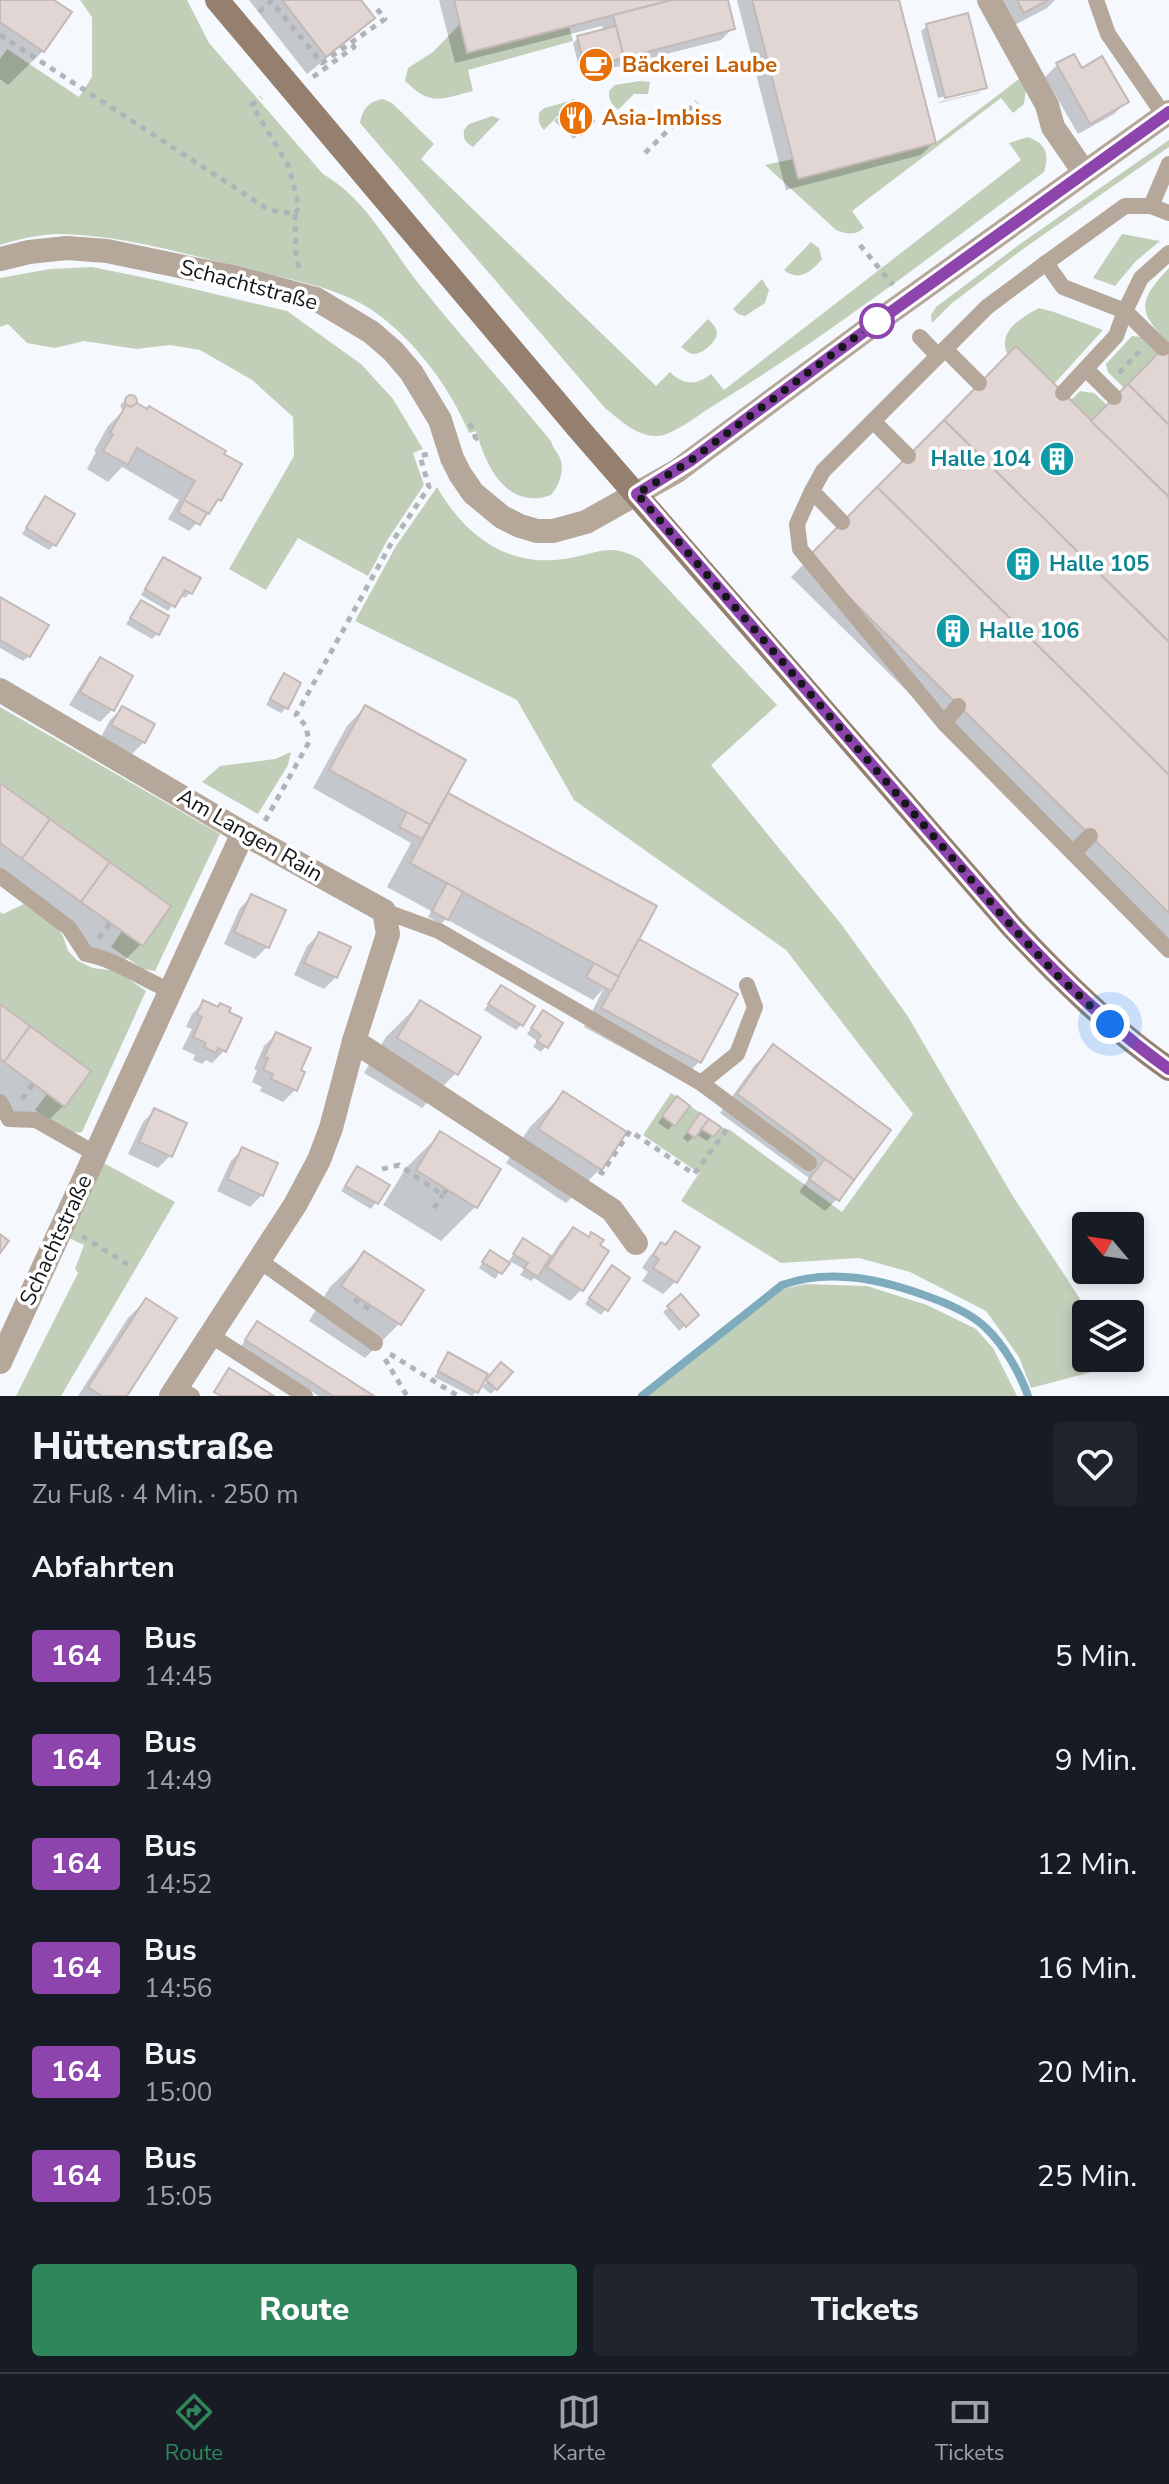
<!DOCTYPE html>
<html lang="de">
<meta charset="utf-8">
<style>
:root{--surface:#171b24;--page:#20242c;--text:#f1f3f6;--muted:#9ea1a6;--line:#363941;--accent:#2f865b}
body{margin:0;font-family:"Nunito Sans",sans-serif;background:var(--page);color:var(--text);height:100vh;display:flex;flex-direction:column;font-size:30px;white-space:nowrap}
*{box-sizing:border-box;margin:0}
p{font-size:26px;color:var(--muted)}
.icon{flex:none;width:44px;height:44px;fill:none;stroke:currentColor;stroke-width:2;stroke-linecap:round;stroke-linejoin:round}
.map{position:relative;height:1396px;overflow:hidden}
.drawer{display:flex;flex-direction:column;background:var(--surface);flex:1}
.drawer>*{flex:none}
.badge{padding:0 16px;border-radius:6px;font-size:28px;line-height:52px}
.needle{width:52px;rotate:299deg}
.tools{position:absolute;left:1072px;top:1212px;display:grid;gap:16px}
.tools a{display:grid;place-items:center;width:72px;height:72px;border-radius:8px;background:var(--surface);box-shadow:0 4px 12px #0003;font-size:40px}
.you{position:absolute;width:40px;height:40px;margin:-20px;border:6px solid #fff;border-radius:50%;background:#1a73e8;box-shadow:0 0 0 12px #1a73e833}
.map>.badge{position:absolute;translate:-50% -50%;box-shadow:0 0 0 4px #fff}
h2{padding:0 32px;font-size:30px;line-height:72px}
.round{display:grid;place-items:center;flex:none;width:84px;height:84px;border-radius:8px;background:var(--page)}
.overview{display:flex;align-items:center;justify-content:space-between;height:136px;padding:0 32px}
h1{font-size:38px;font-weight:800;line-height:60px}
.button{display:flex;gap:16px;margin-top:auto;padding:16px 32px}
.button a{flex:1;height:92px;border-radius:8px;background:var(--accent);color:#fff;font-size:32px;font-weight:800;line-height:92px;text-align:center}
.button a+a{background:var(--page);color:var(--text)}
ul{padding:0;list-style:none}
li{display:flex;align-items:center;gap:24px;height:104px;padding:0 32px}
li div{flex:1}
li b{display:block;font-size:30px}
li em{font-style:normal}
li .badge{min-width:88px;font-weight:700;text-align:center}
.tabs{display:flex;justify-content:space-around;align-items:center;height:112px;border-top:2px solid var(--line);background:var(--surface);font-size:22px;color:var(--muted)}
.tabs a{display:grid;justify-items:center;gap:4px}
.tabs .on{color:var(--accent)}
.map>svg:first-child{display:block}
</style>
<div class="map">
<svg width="1169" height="1396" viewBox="0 0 1169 1396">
<rect width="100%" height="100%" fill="#f5f9fe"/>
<!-- green -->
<g fill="#c1cfb9">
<path d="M80,0H187L209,43L323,174C369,201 390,249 423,289C465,341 509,390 551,441C553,449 557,451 560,458C565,470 559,486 551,495C507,511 486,466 476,431L469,433C450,387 414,339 372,310C337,287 291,280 251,270C190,255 122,235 60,234C40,234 19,239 0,245V59L7,49L79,97L92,77V17Z"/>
<path d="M460,24L467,53L569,26L573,41L468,70L473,91C440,99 432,107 405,81L408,68L433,52Z"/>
<path d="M1019,79L1026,89L1024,104L1013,113L1001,98L852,211L864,228C855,236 847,234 836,230L765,165L793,159L798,179L935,143Z"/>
<path d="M640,81L650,82L648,94H634L618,110C611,104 609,100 609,91L615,85Z"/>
<path d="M383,99L392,103L434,144L421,159L656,386L670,372C683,385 696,386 711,374L724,390L1021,160L1009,143L1028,137C1047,144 1049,154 1044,172C936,252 831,334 716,404C702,412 674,435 658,436C637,437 620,420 605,408L360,123C363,108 368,102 383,99Z"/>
<path d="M573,100L544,130C539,125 538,120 539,113L544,108Z"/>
<path d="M492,116L500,119L473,147C465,142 463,139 464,130L469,124Z"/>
<path d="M1169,140V147L1023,249L951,304L932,323L931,315L936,307L1020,244Z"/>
<path d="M1122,234L1160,241L1135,262L1115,286L1093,278Z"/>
<path d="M811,242L819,248L822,259C812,272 798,282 784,270Z"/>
<path d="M92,267L156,280L287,311L361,364L393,399L423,449L413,453L424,485L388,539L368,576L298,538L266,590L229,569L294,456L293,417L252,380L200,350L170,345L136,349L84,341L55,348L27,343L8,324L0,327V278L50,269Z"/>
<path d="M1169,268V342H1168C1136,311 1139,300 1169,268Z"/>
<path d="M762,279L769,290L765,303L745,316L738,314L733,309Z"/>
<path d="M1039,308L1054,312L1103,330L1054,384L1016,347L1008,355C996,332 1021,318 1039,308Z"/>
<path d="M708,319C709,320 716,327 716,329C721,340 702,355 692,354C688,353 684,349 681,347Z"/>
<path d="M1132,336L1141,337L1158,353L1124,388L1108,372L1106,364Z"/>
<path d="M1080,391L1094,393L1107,405L1091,421L1071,400Z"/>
<path d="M437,487C467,539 512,571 575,557C603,551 612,544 640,559L777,705L711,765L841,924L907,1015L1014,1198L1090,1314H1086V1358H1118L1122,1364L1031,1388L1019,1357L986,1311L910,1272L859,1258L781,1263L681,1201L699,1173L643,1135L671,1093L721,1127L730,1130L842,1212L913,1114L786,950L574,800L517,700L355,621L396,546Z"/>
<path d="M0,707L220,834L155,971L143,969L111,947L122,931L143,945L171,906L0,782Z"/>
<path d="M291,752L288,765L258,814L202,782L220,766L275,759Z"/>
<path d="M24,904L55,925L63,936L68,951L78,961L93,968L117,971L146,991L82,1132L69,1133L35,1110L47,1094L65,1107L91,1071L0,1003V912L3,914Z"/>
<path d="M102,1162L175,1202L61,1396H16L78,1273L75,1269L84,1245L69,1238Z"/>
<path d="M806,1284L867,1286L927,1305L976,1329L993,1348L1017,1396H647L768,1299L783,1289Z"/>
</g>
<!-- shadow -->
<g fill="#0003">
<path d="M0,0H51L43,51L8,85L0,79Z"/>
<path d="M249,0H358L372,18L354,36L307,74Z"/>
<path d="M439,0H726L733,28L721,40L612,68L611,64L580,72L573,43L578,38L603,31L602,26L455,63Z"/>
<path d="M737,0H897L933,143L921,155L786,190Z"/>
<path d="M990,0H1055L1047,8L1005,30Z"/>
<path d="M927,26L984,87L981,91V87L938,98L921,31Z"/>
<path d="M1057,65L1081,71L1126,102L1114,114L1078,134L1045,77Z"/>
<path d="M980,92L979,93L939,103V102Z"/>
<path d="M573,103L592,121L574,139L554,121Z"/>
<path d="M1169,343V949L791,577L1016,349L1091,423Z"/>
<path d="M129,397L135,399L129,410L219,500L189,531L168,519L179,500L122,467L108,482L87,469L96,452L94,451L108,426L123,411L120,405Z"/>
<path d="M45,498L54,545L49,550L22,534Z"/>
<path d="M164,559L190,593L185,598L180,595L168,611L141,595Z"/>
<path d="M0,599L29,656L23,661L0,648Z"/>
<path d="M141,602L157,634L152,639L126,624Z"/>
<path d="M101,660L131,677L112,710L100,722L69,705L89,672Z"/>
<path d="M284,676L286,708L281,713L266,705Z"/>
<path d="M365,707L442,802L448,795L632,947L699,1062L681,1080L584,1027L604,988L593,1000L446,919L441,924L428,917L431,911L387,887L411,843L313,788L347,726Z"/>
<path d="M122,708L144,742L132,754L101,737L110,720Z"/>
<path d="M0,785L141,944L117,968L0,884Z"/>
<path d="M252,896L267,947L255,959L224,944L240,908Z"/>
<path d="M319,934L336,977L324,989L294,975L307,946Z"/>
<path d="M501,987L521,1025L516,1030L484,1010Z"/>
<path d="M204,1002L224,1051L212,1063L206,1060L202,1064L193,1060L195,1055L182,1049L192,1029L186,1027L192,1014Z"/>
<path d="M420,1003L456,1073L422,1108L364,1073L386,1037Z"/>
<path d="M0,1006L88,1072L63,1106L39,1130L0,1100Z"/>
<path d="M538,1018L546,1046L541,1052L533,1047L537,1041L527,1034Z"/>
<path d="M276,1034L298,1071L295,1090L283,1102L260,1091L262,1087L252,1082L257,1070L254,1069L264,1046Z"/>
<path d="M773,1047L888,1131L837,1199L825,1211L799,1192L809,1178L720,1113L755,1065Z"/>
<path d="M564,1093L600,1169L566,1203L506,1163L530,1127Z"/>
<path d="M672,1104L673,1124L668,1130L658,1123Z"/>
<path d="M155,1110L170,1156L158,1168L128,1154L143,1122Z"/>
<path d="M700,1115L718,1128L707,1141L696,1134L688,1142L683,1138Z"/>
<path d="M440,1134L498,1170L475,1207L441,1241L383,1205L406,1168Z"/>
<path d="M243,1149L262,1195L250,1207L217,1191L231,1161Z"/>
<path d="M357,1168L387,1186L371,1209L341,1191Z"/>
<path d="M573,1229L582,1289L570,1301L534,1278L531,1281L520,1275L524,1269L509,1261L523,1241L550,1258L561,1241Z"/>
<path d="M675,1234L697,1248L675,1282L663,1294L642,1281L648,1272L642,1268L650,1256Z"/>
<path d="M365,1253L421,1291L399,1324L365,1358L309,1321L330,1287Z"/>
<path d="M485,1258L507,1263L495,1279L479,1268Z"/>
<path d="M607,1273L606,1309L601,1315L585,1304Z"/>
<path d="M681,1297L696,1315L679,1331L663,1312Z"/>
<path d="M146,1300L124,1396H78L128,1318Z"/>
<path d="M257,1324L371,1396H319L241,1346Z"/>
<path d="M449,1355L476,1392L472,1396L434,1377Z"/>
<path d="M496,1370V1389L491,1394L482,1387Z"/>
</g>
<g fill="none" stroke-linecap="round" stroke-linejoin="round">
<!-- stream -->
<path stroke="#7facbc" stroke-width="8" d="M642,1396L782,1285C832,1267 884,1280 932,1298C951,1305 972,1314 986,1328C1004,1345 1020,1373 1028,1396"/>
</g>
<!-- building -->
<g fill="#e2d6d5" stroke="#c4b9b7" stroke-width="2">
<path d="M0,0H54L72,12L44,52L0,22Z"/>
<path d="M282,0H361L375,18L326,57Z"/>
<path d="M454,0H672L467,53Z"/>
<path d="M672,0H728L735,29L624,58L613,15Z"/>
<path d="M752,0H899L936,143L798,179Z"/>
<path d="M1017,0H1048L1024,13Z"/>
<path d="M968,13L987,88L945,98L926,24Z"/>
<path d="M616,26L624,58L585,67L577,36Z"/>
<path d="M1074,54L1082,68L1102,56L1129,102L1090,124L1056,63Z"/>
<path d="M573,100L594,121L581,135L558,115Z"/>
<path d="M1169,342V425L1128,384Z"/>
<path d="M1016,346L1169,497V642L944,420Z"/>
<path d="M1128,384L1169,425V497L1091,421Z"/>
<circle cx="131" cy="401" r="6"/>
<path d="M137,403L147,409L149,406L226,451L224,454L242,464L221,501L218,499L209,514L184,500L195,481L137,448L128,465L103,451L113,434L110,433L126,405L131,407Z"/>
<path d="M944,420L1169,642V775L877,487Z"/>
<path d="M877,487L1169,775V913L808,557Z"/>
<path d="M45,496L75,514L56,546L26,528Z"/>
<path d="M184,500L207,513L200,525L178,512Z"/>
<path d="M163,557L201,578L192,594L185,590L175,607L145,589Z"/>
<path d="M0,597L49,625L30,657L0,640Z"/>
<path d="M141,600L169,616L159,635L130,618Z"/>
<path d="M100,657L133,676L114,711L80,692Z"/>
<path d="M284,673L301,683L288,709L270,699Z"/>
<path d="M365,705L466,760L430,825L329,770Z"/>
<path d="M122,706L155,724L145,743L111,725Z"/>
<path d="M0,783L50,819L22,859L0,843Z"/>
<path d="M448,793L657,906L619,977L410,863Z"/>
<path d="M407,812L430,825L422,839L399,827Z"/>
<path d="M50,819L110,862L81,902L22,859Z"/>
<path d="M110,862L171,906L143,946L81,902Z"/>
<path d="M447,883L463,892L448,920L432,911Z"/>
<path d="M251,894L286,910L269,948L234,932Z"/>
<path d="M319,932L351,947L337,978L304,963Z"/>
<path d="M639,939L738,994L701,1063L601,1008Z"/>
<path d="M594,963L619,977L611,991L586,977Z"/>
<path d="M501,985L535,1006L523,1026L488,1004Z"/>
<path d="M203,1000L218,1007L220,1003L231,1008L229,1012L242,1018L226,1052L218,1048L216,1053L204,1047L206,1043L193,1037L202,1017L197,1014Z"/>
<path d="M420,1000L481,1037L458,1075L397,1038Z"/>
<path d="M0,1004L30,1026L4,1062L0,1059Z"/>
<path d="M543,1010L563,1023L548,1048L537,1041L541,1035L531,1028Z"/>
<path d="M30,1026L91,1071L65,1107L4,1062Z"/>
<path d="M276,1032L311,1048L301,1070L305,1072L297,1091L271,1079L273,1074L263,1070L268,1058L264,1057Z"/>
<path d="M773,1044L891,1130L854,1180L737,1094Z"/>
<path d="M563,1091L627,1132L602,1170L538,1129Z"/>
<path d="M677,1096L690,1106L675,1126L662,1116Z"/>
<path d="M154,1108L187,1123L172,1157L139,1142Z"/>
<path d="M700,1113L709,1119L695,1138L687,1132Z"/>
<path d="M709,1119L721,1127L714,1137L701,1129Z"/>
<path d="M440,1131L501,1169L477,1208L416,1170Z"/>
<path d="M242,1147L278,1163L263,1196L227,1179Z"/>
<path d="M825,1159L854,1180L839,1201L809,1179Z"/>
<path d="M357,1166L390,1185L378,1204L345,1186Z"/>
<path d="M573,1227L589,1237L591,1232L604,1240L600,1245L609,1251L583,1291L547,1267Z"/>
<path d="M675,1231L700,1247L677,1283L653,1268L659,1259L653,1255L661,1242L666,1245Z"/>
<path d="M0,1234L9,1241L0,1253Z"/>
<path d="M523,1238L551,1256L538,1277L524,1268L528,1263L513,1254Z"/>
<path d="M490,1250L510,1263L502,1274L482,1262Z"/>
<path d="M364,1251L424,1290L401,1325L341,1286Z"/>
<path d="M612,1265L630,1278L608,1311L589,1298Z"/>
<path d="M681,1294L699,1315L686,1327L667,1306Z"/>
<path d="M146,1298L177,1318L127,1396H102L88,1387Z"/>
<path d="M257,1321L374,1396H333L245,1340Z"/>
<path d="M448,1352L488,1374L478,1393L438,1371Z"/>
<path d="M501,1362L513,1372L497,1390L486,1380Z"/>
<path d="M229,1368L274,1396H221L214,1392Z"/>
</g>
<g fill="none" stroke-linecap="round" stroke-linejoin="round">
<!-- path -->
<g stroke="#b0b4b8" stroke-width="5" stroke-dasharray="6 6" stroke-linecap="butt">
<path d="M259,12L271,1L322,63L385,19L374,5"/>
<path d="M0,35L269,210L295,214L299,207L289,167L252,105L261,97"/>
<path d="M313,77L354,47L348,39"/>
<path d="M645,153L697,102"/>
<path d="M295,214L296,257L299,268"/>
<path d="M860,245L893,285"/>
<path d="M1119,373L1140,351"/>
<path d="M470,423L476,439L472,441"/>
<path d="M265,821L309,742L306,726L296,715L392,542L429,487L420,456L428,454"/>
<path d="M99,938L110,923"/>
<path d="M22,1099L33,1084"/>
<path d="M382,1169L399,1165L443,1195L446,1190"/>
<path d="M599,1171L602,1173L630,1131L694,1174L728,1128"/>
<path d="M434,1208L443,1195"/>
<path d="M82,1236L132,1267"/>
<path d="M354,1299L369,1309L371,1306"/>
<path d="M390,1354L458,1396"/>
<path d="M385,1359L407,1396"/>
</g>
<!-- lane -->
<g stroke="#b6a79b" stroke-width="16">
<path d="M1096,0L1108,34L1164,115"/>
<path d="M1169,164L1151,206L1169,213"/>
<path d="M1151,206H1125L1046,263L1063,287L1125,311L1141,278L1169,253"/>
<path d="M920,337L938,356L944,350"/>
<path d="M1086,369L1114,397"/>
<path d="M979,383L945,349L987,307L1046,263"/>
<path d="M1063,393L1116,336L1125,311L1163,348"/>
<path d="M908,456L873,421L938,356"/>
<path d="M812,491L797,524L800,549L944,723L958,706"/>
<path d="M842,522L812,491L823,471L873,421"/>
<path d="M944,723L1073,853L1090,836"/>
<path d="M1073,853L1169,950"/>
<path d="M0,876L69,928L86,954C118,960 141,979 171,991"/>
<path d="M384,911L439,931L701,1083L809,1163"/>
<path d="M701,1083L737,1054L755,1007L747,985"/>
<path d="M0,1102L9,1119L36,1120L96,1154"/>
<path d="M260,1261L375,1343"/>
<path d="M210,1335L305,1396"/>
<path d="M177,1387L192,1396"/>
</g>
<!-- street -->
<g stroke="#b6a79b" stroke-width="24">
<path d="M989,0L1047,105L1053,127L1084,172"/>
<path d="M0,259L29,252L67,248L107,251L237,278L316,299L371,332L393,351L411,372L440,420L452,458L460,474L473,493L502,517L520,526L537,531H553L586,522L677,471L877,322L1169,112"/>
<path d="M0,690L243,833L384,911L388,934L354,1041L612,1210L636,1243"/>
<path d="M0,1362L243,833"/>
<path d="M171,1396L295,1205L319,1160L331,1128L354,1041"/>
</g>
<!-- secondary -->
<path stroke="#957f6e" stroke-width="24" d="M217,0L578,428L1013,928C1061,979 1111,1029 1169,1069"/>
</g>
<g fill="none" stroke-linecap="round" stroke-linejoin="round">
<!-- line casing -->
<g stroke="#fff" stroke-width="18">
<path id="line" d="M1169,112L877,322L690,461L637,494L1013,928C1061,979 1111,1028 1169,1069"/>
</g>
<!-- line -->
<use href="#line" stroke="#8e44ad" stroke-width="12"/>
<!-- walk -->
<path stroke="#15171a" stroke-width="8" stroke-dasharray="0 14.4" d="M877,321L690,461L637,494L1013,928L1057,975L1110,1024"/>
</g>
<!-- icons -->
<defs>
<g id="cafe-disc" transform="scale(1.8)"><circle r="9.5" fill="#e8710a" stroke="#fff"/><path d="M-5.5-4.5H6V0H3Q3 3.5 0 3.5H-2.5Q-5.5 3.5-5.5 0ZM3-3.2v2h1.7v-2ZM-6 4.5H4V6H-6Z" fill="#fff"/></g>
<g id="restaurant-disc" transform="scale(1.8)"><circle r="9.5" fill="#e8710a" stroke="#fff"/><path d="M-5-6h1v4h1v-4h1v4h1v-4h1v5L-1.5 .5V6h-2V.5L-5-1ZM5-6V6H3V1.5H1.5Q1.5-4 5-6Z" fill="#fff"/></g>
<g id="building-disc" transform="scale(1.8)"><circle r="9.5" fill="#0f9aa8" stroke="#fff"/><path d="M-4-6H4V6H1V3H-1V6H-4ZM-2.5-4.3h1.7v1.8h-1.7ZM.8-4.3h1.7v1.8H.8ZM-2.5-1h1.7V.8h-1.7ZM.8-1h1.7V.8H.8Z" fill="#fff"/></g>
</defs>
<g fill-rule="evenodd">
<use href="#cafe-disc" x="596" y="65"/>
<use href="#restaurant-disc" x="576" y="118"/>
<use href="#building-disc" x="1057" y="459"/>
<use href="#building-disc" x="1023" y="564"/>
<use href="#building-disc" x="953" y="631"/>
</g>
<!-- markers -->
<circle fill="#fff" stroke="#8e44ad" stroke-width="4" cx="877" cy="321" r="16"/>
<g text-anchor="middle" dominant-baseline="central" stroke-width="7" stroke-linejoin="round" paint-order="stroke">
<!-- food labels -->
<g font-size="22" font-weight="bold" fill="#c56008" stroke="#fff" text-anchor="start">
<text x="622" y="65">Bäckerei Laube</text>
<text x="602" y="118">Asia-Imbiss</text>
</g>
<!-- street labels -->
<g font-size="22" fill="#15171a" stroke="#fff">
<text transform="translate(249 285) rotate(15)">Schachtstraße</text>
<text transform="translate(250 835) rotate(30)">Am Langen Rain</text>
<text transform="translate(56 1240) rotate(-65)">Schachtstraße</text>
</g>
<!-- culture labels -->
<g font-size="22" font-weight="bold" fill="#0d838f" stroke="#fff" text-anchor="start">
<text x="1031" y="459" text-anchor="end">Halle 104</text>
<text x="1049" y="564">Halle 105</text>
<text x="979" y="631">Halle 106</text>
</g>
</g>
</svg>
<div class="tools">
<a><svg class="needle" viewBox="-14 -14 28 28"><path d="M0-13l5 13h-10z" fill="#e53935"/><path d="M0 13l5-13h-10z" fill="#9ea1a6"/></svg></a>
<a><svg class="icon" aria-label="layers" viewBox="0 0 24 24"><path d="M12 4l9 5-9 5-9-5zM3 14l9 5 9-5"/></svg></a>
</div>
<div class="you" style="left:1110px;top:1024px"></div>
</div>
<section class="drawer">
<div class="overview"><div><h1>Hüttenstraße</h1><p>Zu Fuß · 4 Min. · 250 m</p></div><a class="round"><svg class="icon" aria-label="heart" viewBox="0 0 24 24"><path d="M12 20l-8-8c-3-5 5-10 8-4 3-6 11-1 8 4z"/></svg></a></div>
<h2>Abfahrten</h2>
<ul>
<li><span class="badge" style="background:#8e44ad;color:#fff">164</span><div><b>Bus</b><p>14:45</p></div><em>5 Min.</em></li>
<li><span class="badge" style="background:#8e44ad;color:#fff">164</span><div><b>Bus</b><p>14:49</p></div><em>9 Min.</em></li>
<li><span class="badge" style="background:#8e44ad;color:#fff">164</span><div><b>Bus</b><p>14:52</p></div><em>12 Min.</em></li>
<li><span class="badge" style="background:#8e44ad;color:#fff">164</span><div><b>Bus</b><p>14:56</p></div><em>16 Min.</em></li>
<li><span class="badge" style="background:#8e44ad;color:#fff">164</span><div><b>Bus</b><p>15:00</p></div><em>20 Min.</em></li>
<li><span class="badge" style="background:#8e44ad;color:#fff">164</span><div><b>Bus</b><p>15:05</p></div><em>25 Min.</em></li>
</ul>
<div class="button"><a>Route</a><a>Tickets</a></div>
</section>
<nav class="tabs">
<a class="on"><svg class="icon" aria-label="directions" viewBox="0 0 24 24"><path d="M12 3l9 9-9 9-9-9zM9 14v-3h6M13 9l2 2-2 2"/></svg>Route</a>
<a><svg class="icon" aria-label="map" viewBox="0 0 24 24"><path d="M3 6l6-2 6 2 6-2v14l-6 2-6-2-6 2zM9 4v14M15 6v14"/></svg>Karte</a>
<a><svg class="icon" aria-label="tickets" viewBox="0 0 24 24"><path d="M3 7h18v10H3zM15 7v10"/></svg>Tickets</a>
</nav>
